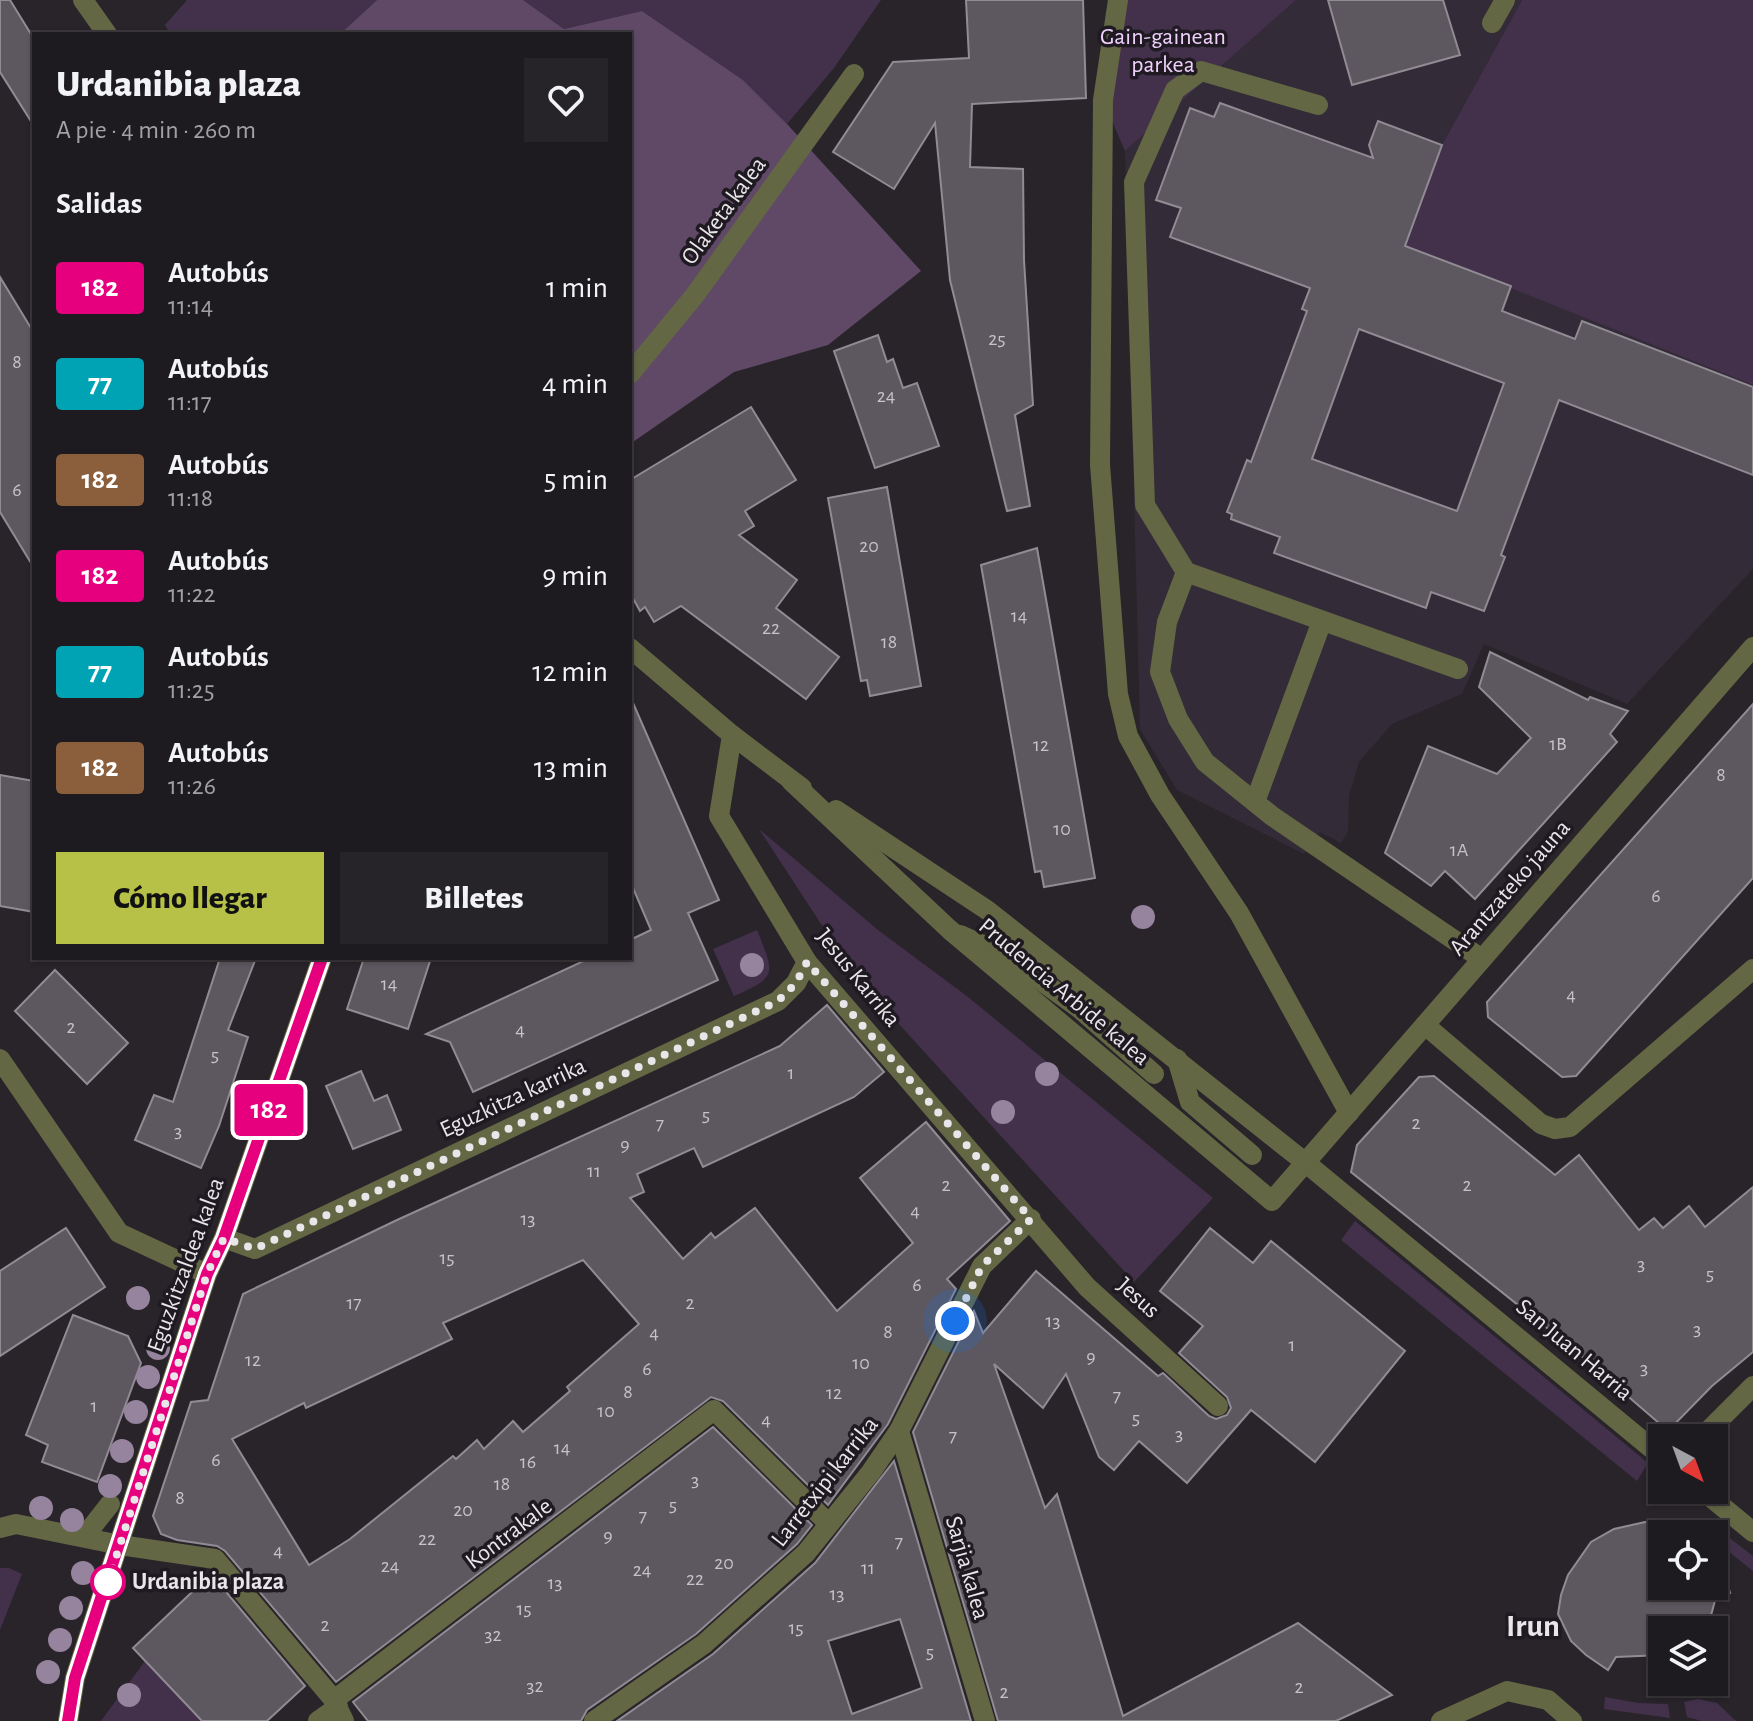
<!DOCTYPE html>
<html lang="es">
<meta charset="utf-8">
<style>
:root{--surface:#1e1b20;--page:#262429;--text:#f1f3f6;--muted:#a1a1a5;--line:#3c393e;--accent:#b8c147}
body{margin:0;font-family:"Alegreya Sans",sans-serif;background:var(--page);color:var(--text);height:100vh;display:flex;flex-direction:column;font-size:30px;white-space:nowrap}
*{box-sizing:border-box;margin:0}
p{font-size:26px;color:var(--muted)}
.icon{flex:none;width:44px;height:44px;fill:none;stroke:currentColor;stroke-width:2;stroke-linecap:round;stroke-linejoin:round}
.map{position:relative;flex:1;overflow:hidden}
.details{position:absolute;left:32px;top:32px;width:600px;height:928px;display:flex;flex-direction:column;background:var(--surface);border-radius:0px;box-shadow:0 2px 6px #0004,0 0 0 2px var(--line)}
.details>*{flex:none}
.badge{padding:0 16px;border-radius:6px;font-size:28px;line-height:52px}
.needle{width:52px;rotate:139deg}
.fabs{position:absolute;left:1648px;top:1424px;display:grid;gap:16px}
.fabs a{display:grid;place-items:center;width:80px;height:80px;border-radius:0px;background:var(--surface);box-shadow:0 2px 6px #0004,0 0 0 2px var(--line);font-size:40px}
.you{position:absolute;width:40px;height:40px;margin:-20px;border:6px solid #fff;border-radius:50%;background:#1a73e8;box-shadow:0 0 0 12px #1a73e833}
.map>.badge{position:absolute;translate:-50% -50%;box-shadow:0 0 0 4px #fff}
h2{padding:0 24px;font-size:30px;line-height:72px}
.round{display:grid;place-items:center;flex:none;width:84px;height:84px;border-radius:0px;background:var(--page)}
.summary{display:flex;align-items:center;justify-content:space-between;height:136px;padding:0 24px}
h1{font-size:38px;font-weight:800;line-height:60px}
.cta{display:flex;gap:16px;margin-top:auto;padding:16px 24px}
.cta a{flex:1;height:92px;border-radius:0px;background:var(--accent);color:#111;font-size:32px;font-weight:800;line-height:92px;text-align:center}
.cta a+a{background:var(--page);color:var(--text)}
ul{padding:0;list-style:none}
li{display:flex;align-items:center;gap:24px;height:96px;padding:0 24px}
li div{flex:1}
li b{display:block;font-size:30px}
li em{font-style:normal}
li .badge{min-width:88px;font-weight:700;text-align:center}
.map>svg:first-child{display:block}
</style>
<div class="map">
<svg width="1753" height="1721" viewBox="0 0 1753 1721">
<rect width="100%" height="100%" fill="#28242a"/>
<!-- built -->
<path fill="#332b37" d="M1296,0H1522L1442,145L1405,246L1753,385V569L1627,704L1484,644L1462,694L1392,724L1359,762L1349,796L1348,831L1341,843L1320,832L1304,854L1177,790L1140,729L1125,151Z"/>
<!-- green -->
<g fill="#43314b">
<path d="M187,0H377L340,34H170L165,25Z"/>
<path d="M523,0H881L834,68L787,124L743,80L642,11L564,29Z"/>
<path d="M1118,0H1296L1125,151L1103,100Z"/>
<path d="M1522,0H1753V385L1405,246L1442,145Z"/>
<path d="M759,829L878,930L968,997L1213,1198L1134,1282L887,1011L842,956Z"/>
<path d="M757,930C774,973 779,977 734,996L713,949Z"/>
<path d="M1355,1221L1648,1463L1637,1481L1341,1240Z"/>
<path d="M1706,1520L1753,1556V1571L1714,1540V1534H1706L1699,1529Z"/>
<path d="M0,1568H9L22,1574L0,1630Z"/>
<path d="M145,1661L202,1721H101Z"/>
<path d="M1605,1697L1638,1703L1668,1704L1670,1718L1604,1709Z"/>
<path d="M1698,1699L1717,1703L1736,1721H1702L1687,1717L1684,1702Z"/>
</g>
<!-- forest -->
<path fill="#5f4967" d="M377,0H523L564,29L642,11L743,80L787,124L921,271L828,345L734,372L630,444V34H340Z"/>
<!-- building -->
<g fill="#5d575f" stroke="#918b93" stroke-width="2" fill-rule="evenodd">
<path d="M0,0H10L34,39V126L0,72Z"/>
<path d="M966,0H1083L1086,98L972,104L970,167L1023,169L1024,260L1033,405L1015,415L1030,506L1007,511L950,280L935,123L894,189L833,152L893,62L969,58Z"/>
<path d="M1328,0H1443L1460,55L1352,85Z"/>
<path d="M1220,103L1373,158L1369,145L1378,121L1442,145L1405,246L1511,286L1502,311L1575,339L1582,321L1753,387V475L1559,400L1501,555L1505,557L1484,611L1431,592L1426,608L1274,553L1280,537L1231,519L1232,514L1227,512L1247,460L1251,462L1307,311L1302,309L1310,288L1170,237L1181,208L1156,200L1190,108L1214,117ZM1359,329L1504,383L1457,511L1312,459Z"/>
<path d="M0,277L34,333V568L0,512Z"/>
<path d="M878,335L887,362L893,359L903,388L917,383L939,446L875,468L834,351Z"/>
<path d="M751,407L796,480L745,511L754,526L739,535L797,580L776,608L839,657L806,699L681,606L654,622L645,607L640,611L630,593V480Z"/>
<path d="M887,487L921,686L870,696L867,680L861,681L828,498Z"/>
<path d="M1037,548L1095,878L1044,887L1041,871L1035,872L981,565Z"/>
<path d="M1490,652L1588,700L1590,697L1628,711L1610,734L1617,742L1475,899L1445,871L1431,886L1385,853L1428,746L1497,774L1531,738L1479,687Z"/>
<path d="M630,696L719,900L688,913L718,980L473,1092L450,1042L426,1034L590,958H630V940L651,930L630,881Z"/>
<path d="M1753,704V878L1576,1076L1562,1077L1488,1017L1487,1002Z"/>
<path d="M0,775L34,781V912L0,906Z"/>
<path d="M220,958H256L228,1030L248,1037L219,1126L201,1168L135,1140L154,1095L173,1102Z"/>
<path d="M364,958H431L408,1029L347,1009Z"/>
<path d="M55,970L128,1043L87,1084L15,1011Z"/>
<path d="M827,1005L884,1072L854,1097L703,1167L694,1148L637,1174L644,1192L630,1198L683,1259L711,1233L715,1238L755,1208L837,1311L913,1243L860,1178L926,1122L1010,1221L947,1279L956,1289L888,1424L828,1505L723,1401L711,1397L336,1682L225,1551L217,1546L177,1540L161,1534L153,1516L191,1402L208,1400L243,1294L397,1220L780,1046ZM583,1260L639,1324L567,1387L570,1391L523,1432L513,1421L484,1449L477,1440L456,1459L453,1456L350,1539L309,1565L232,1439L304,1403L306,1408L452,1339L443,1323Z"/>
<path d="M361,1071L374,1101L387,1095L401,1130L353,1149L326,1086Z"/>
<path d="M1434,1076L1555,1175L1579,1155L1639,1230L1654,1218L1663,1228L1689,1206L1705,1227L1753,1187V1352L1712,1386L1668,1431L1572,1348L1351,1172L1357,1145L1419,1077Z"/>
<path d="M66,1228L105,1287L0,1356V1271Z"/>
<path d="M1210,1228L1253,1263L1271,1241L1405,1351L1315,1462L1251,1410L1187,1483L1139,1441L1114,1470L1099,1457L1066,1374L1043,1408L994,1364L1045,1508L1057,1494L1123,1716L1298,1623L1392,1695L1336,1721H998L913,1432L974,1311L983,1333L1036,1271L1158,1376L1163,1373L1209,1416L1216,1419L1227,1415L1231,1408L1227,1397L1179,1353L1203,1326L1160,1291Z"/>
<path d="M73,1315L128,1336L141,1363L97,1482L42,1462L48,1445L26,1435Z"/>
<path d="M713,1427L812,1525L797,1544L696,1634L587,1710L581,1721H368L353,1702Z"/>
<path d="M894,1461L971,1721H617L713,1654L815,1563ZM900,1619L922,1688L852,1714L828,1641Z"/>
<path d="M1645,1522L1670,1526L1689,1534H1662V1586H1714V1544L1718,1546L1730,1593L1716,1597L1707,1630H1662V1655L1616,1657L1608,1670L1586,1655L1571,1641L1558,1614L1561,1595L1568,1575L1591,1542L1614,1529Z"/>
<path d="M211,1574L305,1686L267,1721H202L133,1648Z"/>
</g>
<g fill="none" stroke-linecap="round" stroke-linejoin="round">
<!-- service -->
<g stroke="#636744" stroke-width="20">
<path d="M1318,105L1201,71L1175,90L1134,182L1145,505L1186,572L1458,669"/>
<path d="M1186,572L1167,622L1160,672L1178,719L1205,762L1272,816L1482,959"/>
<path d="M1255,802L1322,621"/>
<path d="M960,935L1007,956L1080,1009L1154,1074"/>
<path d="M1177,1059L1190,1102L1252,1155"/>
</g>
<!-- pedestrian -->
<g stroke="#636744" stroke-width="20">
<path d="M1118,0L1103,100L1100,465L1118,694L1128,736L1160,795L1239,913L1349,1113"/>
<path d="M1492,23L1505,0"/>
<path d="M1306,1163L1662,1457"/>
<path d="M1701,1438L1753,1386"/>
<path d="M1702,1490L1753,1532"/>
<path d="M0,1528L16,1524L120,1545"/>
<path d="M84,1537L110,1504"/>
</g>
<!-- minor -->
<g stroke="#636744" stroke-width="20">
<path d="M83,0L107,34"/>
<path d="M630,374L695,295L854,74"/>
<path d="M630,648L732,735L802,788"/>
<path d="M732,735L719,816L807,962L1087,1287L1218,1406"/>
<path d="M791,781L950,930L1272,1201L1753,647"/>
<path d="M836,810L987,910L1306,1163"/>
<path d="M1425,1025L1541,1124L1555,1129L1570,1127L1753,969"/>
<path d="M0,1059L119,1233L207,1274"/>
<path d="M224,1238L255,1249L778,1001L796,983L807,962"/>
<path d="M899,1431L985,1721"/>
<path d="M120,1545L215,1559L334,1700L344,1721"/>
<path d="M334,1700L714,1410L829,1524"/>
<path d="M68,1721L75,1678L207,1274L224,1238L322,958"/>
<path d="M318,1721L338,1707"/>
<path d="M594,1721L704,1644L806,1553L871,1472L899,1431L982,1266L1031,1219"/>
<path d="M1441,1721L1507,1691L1548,1700L1572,1721"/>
</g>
</g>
<!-- trees -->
<g fill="#96839e">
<circle cx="1143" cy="917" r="12"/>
<circle cx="752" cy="965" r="12"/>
<circle cx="1047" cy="1074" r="12"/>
<circle cx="1003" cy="1112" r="12"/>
<circle cx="138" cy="1298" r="12"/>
<circle cx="158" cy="1348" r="12"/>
<circle cx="148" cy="1377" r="12"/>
<circle cx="136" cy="1412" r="12"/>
<circle cx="122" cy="1451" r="12"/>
<circle cx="110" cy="1486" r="12"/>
<circle cx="41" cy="1508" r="12"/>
<circle cx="72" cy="1520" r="12"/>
<circle cx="83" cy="1573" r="12"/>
<circle cx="71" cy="1608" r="12"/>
<circle cx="60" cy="1640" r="12"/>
<circle cx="48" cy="1672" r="12"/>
<circle cx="129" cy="1695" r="12"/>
</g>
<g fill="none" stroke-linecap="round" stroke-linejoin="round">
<!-- line casing -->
<g stroke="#fff" stroke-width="18">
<path id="line" d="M68,1721L75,1678L207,1274L224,1238L322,958"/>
</g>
<!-- line -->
<use href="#line" stroke="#e6007e" stroke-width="12"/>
<!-- walk -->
<path stroke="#e9e6ea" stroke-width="8" stroke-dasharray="0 14.4" d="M108,1582L207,1274L224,1238L255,1249L310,1223L778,1001L796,983L807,962L1031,1219L982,1266L955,1321"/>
</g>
<!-- markers -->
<circle fill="#fff" stroke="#e6007e" stroke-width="4" cx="108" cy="1582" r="16"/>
<g text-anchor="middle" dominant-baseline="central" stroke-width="7" stroke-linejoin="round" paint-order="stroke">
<!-- number labels -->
<g font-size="20" fill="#c6c2c7">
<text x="997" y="339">25</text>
<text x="17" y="362">8</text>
<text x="886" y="396">24</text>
<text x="17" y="490">6</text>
<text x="869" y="546">20</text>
<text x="1019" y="616">14</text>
<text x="771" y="628">22</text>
<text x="889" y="642">18</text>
<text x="1558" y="744">1B</text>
<text x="1041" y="745">12</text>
<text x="1721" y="775">8</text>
<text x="1062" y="829">10</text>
<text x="1459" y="850">1A</text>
<text x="1656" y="896">6</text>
<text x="389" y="984">14</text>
<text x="1571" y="995">4</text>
<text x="71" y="1027">2</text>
<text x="520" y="1030">4</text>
<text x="215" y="1055">5</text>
<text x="791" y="1073">1</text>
<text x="706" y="1115">5</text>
<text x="1416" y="1123">2</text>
<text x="660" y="1124">7</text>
<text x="178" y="1131">3</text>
<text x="625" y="1145">9</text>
<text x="594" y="1171">11</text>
<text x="946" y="1185">2</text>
<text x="1467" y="1185">2</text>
<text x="915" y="1211">4</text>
<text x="528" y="1219">13</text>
<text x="447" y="1258">15</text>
<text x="1641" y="1264">3</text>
<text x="1710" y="1274">5</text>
<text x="917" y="1285">6</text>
<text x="354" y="1303">17</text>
<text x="690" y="1303">2</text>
<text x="1053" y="1321">13</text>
<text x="1697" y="1329">3</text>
<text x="888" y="1332">8</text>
<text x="654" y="1333">4</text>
<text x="1292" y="1345">1</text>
<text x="1091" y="1357">9</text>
<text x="253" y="1360">12</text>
<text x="861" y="1363">10</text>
<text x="1644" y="1368">3</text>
<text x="647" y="1369">6</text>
<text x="628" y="1392">8</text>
<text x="834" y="1393">12</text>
<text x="1117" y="1396">7</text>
<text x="94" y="1406">1</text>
<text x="606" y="1411">10</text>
<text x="1136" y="1418">5</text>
<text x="766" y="1420">4</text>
<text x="1179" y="1434">3</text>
<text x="953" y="1436">7</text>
<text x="562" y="1448">14</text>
<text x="216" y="1460">6</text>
<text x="528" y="1462">16</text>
<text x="695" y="1480">3</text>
<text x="502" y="1484">18</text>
<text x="180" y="1498">8</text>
<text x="673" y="1505">5</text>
<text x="463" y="1510">20</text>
<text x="643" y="1516">7</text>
<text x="608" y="1536">9</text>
<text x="427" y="1539">22</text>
<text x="899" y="1542">7</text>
<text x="278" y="1551">4</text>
<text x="724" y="1563">20</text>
<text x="390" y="1566">24</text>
<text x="868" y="1568">11</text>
<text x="642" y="1570">24</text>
<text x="695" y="1579">22</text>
<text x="555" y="1583">13</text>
<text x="837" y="1594">13</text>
<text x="524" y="1609">15</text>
<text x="325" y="1625">2</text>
<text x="796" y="1628">15</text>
<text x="493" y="1635">32</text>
<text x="930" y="1652">5</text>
<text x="535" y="1686">32</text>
<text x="1299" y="1687">2</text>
<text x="1004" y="1692">2</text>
</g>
<!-- park labels -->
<g font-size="24" fill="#f0d1fd" stroke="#1f1a21">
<text x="1163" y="37">Gain-gainean<tspan x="1163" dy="28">parkea</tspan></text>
</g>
<!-- street labels -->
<g font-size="24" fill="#e9e6ea" stroke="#1f1a21">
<text transform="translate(724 211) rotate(-54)">Olaketa kalea</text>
<text transform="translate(1510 888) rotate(-49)">Arantzateko jauna</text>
<text transform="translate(858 978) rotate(51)">Jesus Karrika</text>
<text transform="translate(1064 992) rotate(40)">Prudencia Arbide kalea</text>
<text transform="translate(513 1098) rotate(-25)">Eguzkitza karrika</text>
<text transform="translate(186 1265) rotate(-70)">Eguzkitzaldea kalea</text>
<text transform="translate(1138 1298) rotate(42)">Jesus</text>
<text transform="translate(1574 1350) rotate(40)">San Juan Harria</text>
<text transform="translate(825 1482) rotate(-52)">Larretxipi karrika</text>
<text transform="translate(509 1534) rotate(-37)">Kontrakale</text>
<text transform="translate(967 1568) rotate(74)">Sarjia kalea</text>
</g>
<!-- stop labels -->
<g font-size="24" font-weight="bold" fill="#e9e6ea" stroke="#1f1a21" text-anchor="start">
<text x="132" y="1582">Urdanibia plaza</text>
</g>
<!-- district labels -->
<g font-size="32" font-weight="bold" fill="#e9e6ea" stroke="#1f1a21">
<text x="1533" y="1626">Irun</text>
</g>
</g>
</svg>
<div class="fabs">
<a><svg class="needle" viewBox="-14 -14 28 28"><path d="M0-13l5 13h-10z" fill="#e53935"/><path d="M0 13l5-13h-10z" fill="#a1a1a5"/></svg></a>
<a><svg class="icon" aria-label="locate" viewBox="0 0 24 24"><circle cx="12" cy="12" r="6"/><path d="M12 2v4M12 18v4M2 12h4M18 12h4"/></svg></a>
<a><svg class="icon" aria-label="layers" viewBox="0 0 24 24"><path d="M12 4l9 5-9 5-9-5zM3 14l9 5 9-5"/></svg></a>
</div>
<div class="you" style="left:955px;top:1321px"></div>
<b class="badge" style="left:269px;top:1110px;background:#e6007e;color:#fff">182</b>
<section class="details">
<div class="summary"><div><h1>Urdanibia plaza</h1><p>A pie · 4 min · 260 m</p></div><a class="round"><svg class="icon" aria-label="heart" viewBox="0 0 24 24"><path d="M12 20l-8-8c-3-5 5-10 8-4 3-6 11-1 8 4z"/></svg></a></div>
<h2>Salidas</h2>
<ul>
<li><span class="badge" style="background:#e6007e;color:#fff">182</span><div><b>Autobús</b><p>11:14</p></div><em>1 min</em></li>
<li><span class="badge" style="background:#00a3b4;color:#fff">77</span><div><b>Autobús</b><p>11:17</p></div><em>4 min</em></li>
<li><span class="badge" style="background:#8b5e3c;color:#fff">182</span><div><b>Autobús</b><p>11:18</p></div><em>5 min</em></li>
<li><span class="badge" style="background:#e6007e;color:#fff">182</span><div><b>Autobús</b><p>11:22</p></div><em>9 min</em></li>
<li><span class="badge" style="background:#00a3b4;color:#fff">77</span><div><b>Autobús</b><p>11:25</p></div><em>12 min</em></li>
<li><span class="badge" style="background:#8b5e3c;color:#fff">182</span><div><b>Autobús</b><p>11:26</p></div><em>13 min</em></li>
</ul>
<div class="cta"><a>Cómo llegar</a><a>Billetes</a></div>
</section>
</div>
